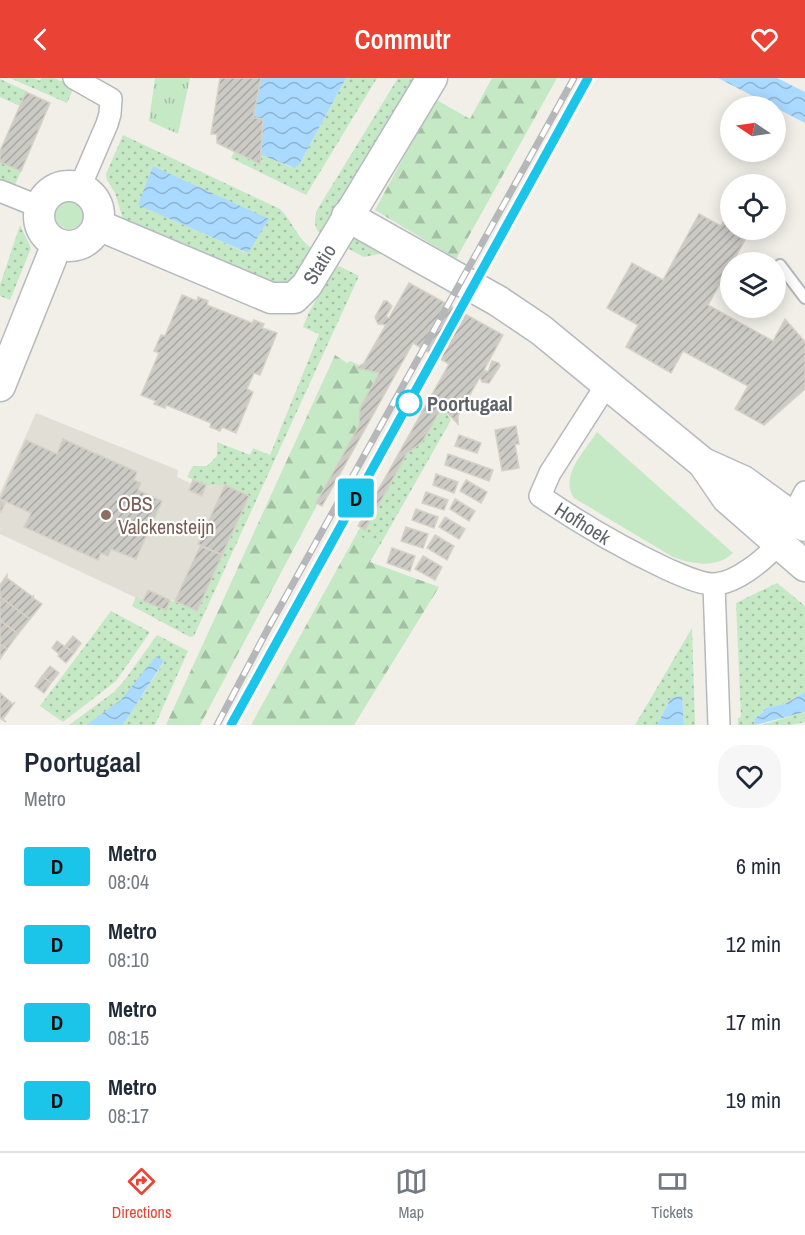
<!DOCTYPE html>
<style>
:root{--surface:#fff;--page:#f6f6f7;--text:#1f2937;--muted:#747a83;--line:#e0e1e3;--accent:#ea4335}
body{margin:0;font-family:"Archivo Narrow",sans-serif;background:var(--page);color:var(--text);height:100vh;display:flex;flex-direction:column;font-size:22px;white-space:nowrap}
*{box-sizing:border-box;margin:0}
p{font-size:20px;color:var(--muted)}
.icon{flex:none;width:33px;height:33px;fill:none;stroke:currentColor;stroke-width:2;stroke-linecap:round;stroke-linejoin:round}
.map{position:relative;height:647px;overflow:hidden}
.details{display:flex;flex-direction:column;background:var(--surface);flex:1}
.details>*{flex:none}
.badge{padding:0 12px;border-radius:4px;font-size:21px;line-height:39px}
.needle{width:39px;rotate:283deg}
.controls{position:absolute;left:720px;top:18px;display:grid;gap:12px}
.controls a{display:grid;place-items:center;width:66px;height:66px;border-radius:50%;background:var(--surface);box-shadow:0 3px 15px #0003;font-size:30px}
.map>.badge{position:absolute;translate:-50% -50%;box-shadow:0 0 0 3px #fff}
.round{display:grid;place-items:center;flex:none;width:63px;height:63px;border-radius:24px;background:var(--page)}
.headline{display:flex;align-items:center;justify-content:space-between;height:102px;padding:0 24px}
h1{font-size:28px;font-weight:600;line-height:45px}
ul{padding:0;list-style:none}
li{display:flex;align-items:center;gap:18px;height:78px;padding:0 24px}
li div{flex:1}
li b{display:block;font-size:22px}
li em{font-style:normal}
li .badge{min-width:66px;font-weight:700;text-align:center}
header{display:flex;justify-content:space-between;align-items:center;height:78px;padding:0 24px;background:var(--accent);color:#fff;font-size:27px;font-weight:600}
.menu{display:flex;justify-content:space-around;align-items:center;height:84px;border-top:2px solid var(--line);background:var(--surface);font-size:16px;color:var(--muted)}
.menu a{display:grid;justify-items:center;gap:3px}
.menu .current{color:var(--accent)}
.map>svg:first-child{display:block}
</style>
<header><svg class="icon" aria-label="back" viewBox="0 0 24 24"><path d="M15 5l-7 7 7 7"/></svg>Commutr<svg class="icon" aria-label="heart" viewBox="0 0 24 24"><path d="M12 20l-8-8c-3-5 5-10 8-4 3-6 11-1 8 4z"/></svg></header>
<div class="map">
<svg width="805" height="647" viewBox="0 0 805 647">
<defs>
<pattern id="grass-dots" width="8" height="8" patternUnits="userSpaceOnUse" patternTransform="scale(1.5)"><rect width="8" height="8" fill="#c5e8c5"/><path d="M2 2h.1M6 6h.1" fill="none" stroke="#a3c0a4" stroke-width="1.8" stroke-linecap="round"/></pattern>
<pattern id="forest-firs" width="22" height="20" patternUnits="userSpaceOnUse" patternTransform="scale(1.5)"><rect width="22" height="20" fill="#c5e8c5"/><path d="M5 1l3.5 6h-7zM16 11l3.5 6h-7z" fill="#a3c0a4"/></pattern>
<pattern id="park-tufts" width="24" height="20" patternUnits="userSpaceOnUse" patternTransform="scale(1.5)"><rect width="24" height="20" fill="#c5e8c5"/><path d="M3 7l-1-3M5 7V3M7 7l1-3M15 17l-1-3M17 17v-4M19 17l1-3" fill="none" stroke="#a3c0a4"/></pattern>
<pattern id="water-waves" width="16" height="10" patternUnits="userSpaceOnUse" patternTransform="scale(1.5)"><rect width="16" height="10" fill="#aadaff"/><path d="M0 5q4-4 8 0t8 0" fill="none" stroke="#8eb4d2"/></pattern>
<pattern id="building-hatch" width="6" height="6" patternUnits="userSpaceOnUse" patternTransform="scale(1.5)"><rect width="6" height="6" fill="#cccac5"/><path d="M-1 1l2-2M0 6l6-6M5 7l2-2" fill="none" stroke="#a9a8a4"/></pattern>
</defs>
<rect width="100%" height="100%" fill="#f1efe8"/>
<!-- education -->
<path fill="#e1ded6" d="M36,335L178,392L177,399L192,406L189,412L201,418L206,407H225L175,523L148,512L143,523L0,456V415Z"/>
<!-- grass -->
<g fill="url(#grass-dots)" fill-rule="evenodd">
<path d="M10,0H34L40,3L41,0H54L74,9L67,25Z"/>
<path d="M346,0H377L306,117L231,80L234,74L260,86L261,77L291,89L300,85Z"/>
<path d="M398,0H418L322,157C313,150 314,142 317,132Z"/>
<path d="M0,1L26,13L20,28L0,19Z"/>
<path d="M123,57L280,131C294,145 296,160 314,172L295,203L280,210L124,144L115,115L107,102L106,96ZM153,88L268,141L247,175L139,127Z"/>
<path d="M0,84L21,93L14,109L0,104Z"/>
<path d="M20,147L31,170L10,222L0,218V207Z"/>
<path d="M354,158L384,175L364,179L343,168Z"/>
<path d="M339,188L359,198L194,558L190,559L132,528L136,519L165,532L170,522L197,532L248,418L225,407H206L187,399L193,388H207L217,378V364L250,377L253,370L270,377L319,256L303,249L309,234L335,190Z"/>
<path d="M442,329L451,342L380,467L356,457L360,450L365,451L407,375L422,364Z"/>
<path d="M777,505L805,528V614L785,626L766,630V632L754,641L755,647H738V640L741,639L736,525Z"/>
<path d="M111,533L150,554L116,603L63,644L40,628Z"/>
<path d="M692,550L695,647H684L682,619L671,620L657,647H635Z"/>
<path d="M157,557L188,573L155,647H123L164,584L109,632L86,647H69L114,614L124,603Z"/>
<path d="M805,634V644L791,647H761Z"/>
</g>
<!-- forest -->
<g fill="url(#forest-firs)">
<path d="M492,0H557L456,181L375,132L435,21L470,41Z"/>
<path d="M335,277L347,285L350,283L359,287L357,290L379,295L360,330L359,348L200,647H166Z"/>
<path d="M356,457L380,467L370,484L439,509L354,647H251Z"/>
</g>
<!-- park -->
<path fill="url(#park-tufts)" d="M155,0H190L178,56L149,43Z"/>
<!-- garden -->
<g fill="#c5e8c5">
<circle cx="69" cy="137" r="14"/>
<path d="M597,354L733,475C716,491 692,486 673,479L574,420C559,398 585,373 597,354Z"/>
</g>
<!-- water -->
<g fill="url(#water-waves)">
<path d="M261,0H346L300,85L295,90L261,77L263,41L253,40Z"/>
<path d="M718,0H777L805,14V45Z"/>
<path d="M153,88L269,141L248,175L138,127Z"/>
<path d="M156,578L164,583L123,647H86L121,622Z"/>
<path d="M805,614V634L755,647L754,641L766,632L765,630L785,626Z"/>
<path d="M682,618L684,647H657L671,620Z"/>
</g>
<!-- building -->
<g fill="url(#building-hatch)" stroke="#d6d1c6" stroke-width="1.5">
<path d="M220,0H261L253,40L263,41L260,86L217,65V56H211Z"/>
<path d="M26,14L50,25L21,93L0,84V73Z"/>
<path d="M699,136L721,148L726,139L730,142L731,154L745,162L708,227L773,263L785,241L805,264V311L764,347L735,331L748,308L683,273L671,295L626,269L638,247L607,230L632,185L663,202Z"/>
<path d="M776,200L785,212L776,219Z"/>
<path d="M409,205L503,257L484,292L488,294L492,283L499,285L500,288L489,305L482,304L480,299L458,338V346L442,329L422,364L407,375L365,452L358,448L449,286L413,265L322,428L316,425L359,348L360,330L379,295L357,290L364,285L386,247L378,246L375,239L384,223H387L392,228L386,238L389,240Z"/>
<path d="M182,217L197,223L198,219L208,223L207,227L252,245L254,242L264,246L262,250L277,255L260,297L254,295L247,311L253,314L236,355L222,349L220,353L210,349L211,345L166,327L165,330L154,326L156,323L141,317L159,275L154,273L161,257L165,258Z"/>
<path d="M516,348L519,366H515L519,390L502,393L495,352Z"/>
<path d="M459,357L481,365L477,375L455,368Z"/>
<path d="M63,361L137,394L134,402L141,405L138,412L162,423L136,481L111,471L108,478L101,475L98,482L24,449L31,435L0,421L26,362L57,376Z"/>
<path d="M448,376L493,392L489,403L445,387Z"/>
<path d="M436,396L458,404L454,415L433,407Z"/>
<path d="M193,402L206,407L202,418L189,412Z"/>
<path d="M466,402L487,414L481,425L460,413Z"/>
<path d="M225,407L249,418L222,477L198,466Z"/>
<path d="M426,414L448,422L444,432L422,425Z"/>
<path d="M455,421L475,433L469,443L450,431Z"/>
<path d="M0,422L5,425L1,434L0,433Z"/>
<path d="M416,431L438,439L434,450L412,442Z"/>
<path d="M445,439L465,451L459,461L439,449Z"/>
<path d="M406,449L428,456L423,470L401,463Z"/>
<path d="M435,457L454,468L447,482L427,470Z"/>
<path d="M200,468L222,477L197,533L175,523Z"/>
<path d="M392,470L415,478L410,493L387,485Z"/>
<path d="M423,478L442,489L435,502L415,491Z"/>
<path d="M7,497V500L33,519L34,517L33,520L42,526L30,541L0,519V507Z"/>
<path d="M148,512L170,522L166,532L143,523Z"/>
<path d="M0,519L30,541L18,556L0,542Z"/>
<path d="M0,542L18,556L7,571L0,566Z"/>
<path d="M73,558L81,565L74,575L65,568Z"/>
<path d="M57,563L74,575L66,585L58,578L59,576L52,570Z"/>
<path d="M0,566L7,571L0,581Z"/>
<path d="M50,588L59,595L51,605L42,598Z"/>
<path d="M42,598L51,605L44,615L35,608Z"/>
<path d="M0,615L13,626L15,624L3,641L6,644L0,640Z"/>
</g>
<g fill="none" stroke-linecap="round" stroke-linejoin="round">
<!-- lane casing -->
<g stroke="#b5b8bc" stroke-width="14">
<path id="lane" d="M780,187L805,220"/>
</g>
<!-- street casing -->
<g stroke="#b5b8bc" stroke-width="24">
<g id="street">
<path d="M74,0L111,21L110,36L107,46L80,109"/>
<path d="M0,113L40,129"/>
<path d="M607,306L550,395L540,418C581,446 622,470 667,491C679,496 701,507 715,506C736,505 766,481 778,465"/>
<path d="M792,439L805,414"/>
<path d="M714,507L719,647"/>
</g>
</g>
<!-- secondary casing -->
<g stroke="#b6babf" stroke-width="33">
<g id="secondary">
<circle cx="69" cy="138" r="30"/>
<path d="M347,138L498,223L541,252L703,385L743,403L805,448"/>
<path d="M98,147L271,220H294L307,207L432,0"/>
<path d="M0,308L57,166"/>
<path d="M703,385L727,420L805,488"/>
</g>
</g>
<!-- lane -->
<use href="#lane" stroke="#fff" stroke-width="10"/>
<!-- street -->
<use href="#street" stroke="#fff" stroke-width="21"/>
<!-- secondary -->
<use href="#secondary" stroke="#fff" stroke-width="30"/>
<!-- rail casing -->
<g stroke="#b6b7b8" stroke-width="7">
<g id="rail">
<path d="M217,647L270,547L574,0"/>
<path d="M231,647L281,554L588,0"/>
</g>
</g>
<!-- rail -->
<use href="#rail" stroke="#fff" stroke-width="4.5" stroke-dasharray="14" stroke-linecap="butt"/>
</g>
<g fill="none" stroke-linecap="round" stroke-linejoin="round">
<!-- line casing -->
<g stroke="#fff" stroke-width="14">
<path id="line" d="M231,647L588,0"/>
</g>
<!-- line -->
<use href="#line" stroke="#1bc5e9" stroke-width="9"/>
</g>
<!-- markers -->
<circle fill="#fff" stroke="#1bc5e9" stroke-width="3" cx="409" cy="325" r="12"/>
<circle fill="#8d6e63" stroke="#fff" stroke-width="2" cx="106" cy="437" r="6"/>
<g text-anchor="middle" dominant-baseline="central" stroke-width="4.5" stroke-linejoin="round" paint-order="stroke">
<!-- street labels -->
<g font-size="20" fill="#5f6368" stroke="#fff">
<text transform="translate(319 186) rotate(-58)">Statio</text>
<text transform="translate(583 445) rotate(32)">Hofhoek</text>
</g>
<!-- stop labels -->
<g font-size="20" font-weight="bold" fill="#5f6368" stroke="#fff" text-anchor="start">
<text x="427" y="325">Poortugaal</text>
</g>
<!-- education labels -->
<g font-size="20" fill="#785e54" stroke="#fff" text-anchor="start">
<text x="118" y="425">OBS<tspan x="118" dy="23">Valckensteijn</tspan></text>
</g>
</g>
</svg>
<div class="controls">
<a><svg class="needle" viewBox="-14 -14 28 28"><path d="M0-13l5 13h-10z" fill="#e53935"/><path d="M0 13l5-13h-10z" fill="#747a83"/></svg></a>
<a><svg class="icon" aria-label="locate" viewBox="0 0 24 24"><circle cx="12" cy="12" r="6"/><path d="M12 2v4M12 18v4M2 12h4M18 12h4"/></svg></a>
<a><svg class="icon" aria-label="layers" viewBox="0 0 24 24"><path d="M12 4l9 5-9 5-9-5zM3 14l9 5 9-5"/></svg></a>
</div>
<b class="badge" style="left:356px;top:420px;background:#1bc5e9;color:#111">D</b>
</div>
<section class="details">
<div class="headline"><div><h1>Poortugaal</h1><p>Metro</p></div><a class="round"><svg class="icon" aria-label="heart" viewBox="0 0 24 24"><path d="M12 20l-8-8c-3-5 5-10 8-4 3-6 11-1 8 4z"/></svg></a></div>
<ul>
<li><span class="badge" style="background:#1bc5e9;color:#111">D</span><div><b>Metro</b><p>08:04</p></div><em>6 min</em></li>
<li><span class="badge" style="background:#1bc5e9;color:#111">D</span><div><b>Metro</b><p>08:10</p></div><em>12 min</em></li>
<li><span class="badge" style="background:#1bc5e9;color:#111">D</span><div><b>Metro</b><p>08:15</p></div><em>17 min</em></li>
<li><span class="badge" style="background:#1bc5e9;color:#111">D</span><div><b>Metro</b><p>08:17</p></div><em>19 min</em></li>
</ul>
</section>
<nav class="menu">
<a class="current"><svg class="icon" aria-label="directions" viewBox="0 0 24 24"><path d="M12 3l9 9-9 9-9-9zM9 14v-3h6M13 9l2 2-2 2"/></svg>Directions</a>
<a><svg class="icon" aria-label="map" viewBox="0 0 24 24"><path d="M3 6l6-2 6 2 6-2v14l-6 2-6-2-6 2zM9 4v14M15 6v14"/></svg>Map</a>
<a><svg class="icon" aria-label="tickets" viewBox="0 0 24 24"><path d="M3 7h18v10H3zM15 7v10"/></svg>Tickets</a>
</nav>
